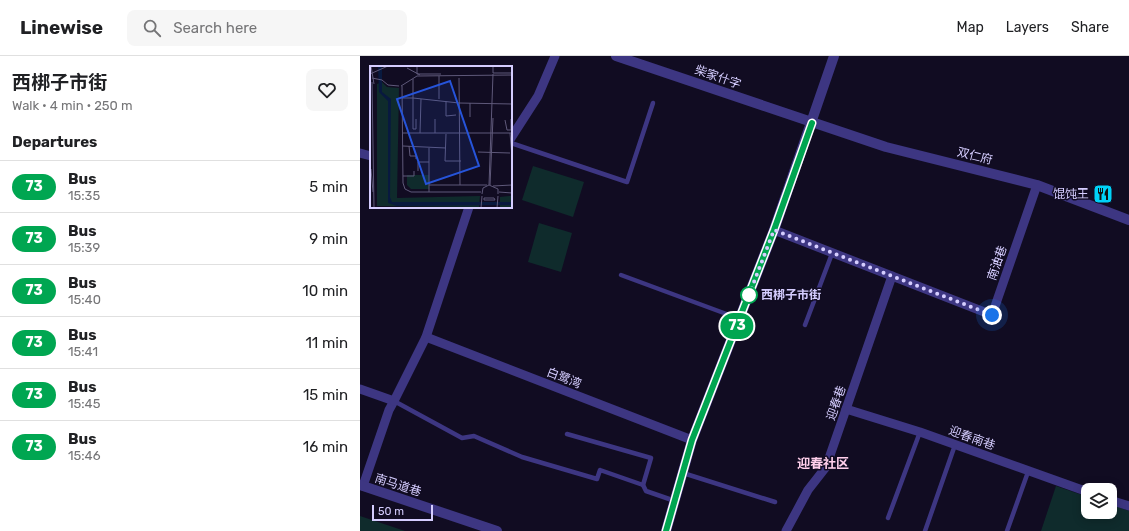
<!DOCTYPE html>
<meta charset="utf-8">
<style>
:root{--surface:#fff;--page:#f6f6f6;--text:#202124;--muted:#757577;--line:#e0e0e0}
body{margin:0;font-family:Rubik,"Noto Sans SC",sans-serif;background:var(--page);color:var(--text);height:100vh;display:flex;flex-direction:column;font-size:15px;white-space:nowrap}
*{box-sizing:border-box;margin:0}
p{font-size:13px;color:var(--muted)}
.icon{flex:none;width:22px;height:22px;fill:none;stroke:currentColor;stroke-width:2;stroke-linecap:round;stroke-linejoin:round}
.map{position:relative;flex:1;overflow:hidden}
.panel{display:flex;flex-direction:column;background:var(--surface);width:360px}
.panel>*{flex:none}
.badge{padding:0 8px;border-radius:13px;font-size:14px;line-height:26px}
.fabs{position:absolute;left:721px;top:427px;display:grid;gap:8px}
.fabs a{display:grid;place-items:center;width:36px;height:36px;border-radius:8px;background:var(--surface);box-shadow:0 2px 10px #0003;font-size:20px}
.scale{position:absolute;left:12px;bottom:10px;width:61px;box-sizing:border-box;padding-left:4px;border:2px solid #d5cdff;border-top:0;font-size:11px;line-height:14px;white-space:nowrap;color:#d5cdff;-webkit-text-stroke:3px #110c22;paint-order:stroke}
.you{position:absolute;width:20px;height:20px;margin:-10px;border:3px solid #fff;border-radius:50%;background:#1a73e8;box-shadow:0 0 0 6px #1a73e833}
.map>.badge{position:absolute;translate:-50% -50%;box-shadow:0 0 0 2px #fff}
h2{padding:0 12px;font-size:15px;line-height:36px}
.round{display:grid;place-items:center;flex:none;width:42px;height:42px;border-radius:8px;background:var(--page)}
.head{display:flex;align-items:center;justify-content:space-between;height:68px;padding:0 12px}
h1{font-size:19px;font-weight:700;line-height:30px}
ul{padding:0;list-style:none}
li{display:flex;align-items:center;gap:12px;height:52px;padding:0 12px;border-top:1px solid var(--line)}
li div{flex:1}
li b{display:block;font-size:15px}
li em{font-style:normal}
li .badge{min-width:44px;font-weight:700;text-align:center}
header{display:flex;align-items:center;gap:24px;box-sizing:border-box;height:56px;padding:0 20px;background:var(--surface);border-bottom:1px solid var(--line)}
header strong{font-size:19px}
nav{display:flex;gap:22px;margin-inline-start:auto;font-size:14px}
.search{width:280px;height:36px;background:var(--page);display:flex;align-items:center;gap:10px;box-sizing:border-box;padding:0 14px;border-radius:8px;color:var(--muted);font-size:15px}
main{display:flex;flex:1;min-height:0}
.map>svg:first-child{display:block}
</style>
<header>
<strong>Linewise</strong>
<div class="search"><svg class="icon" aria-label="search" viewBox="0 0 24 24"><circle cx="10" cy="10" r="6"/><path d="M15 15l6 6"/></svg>Search here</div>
<nav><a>Map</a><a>Layers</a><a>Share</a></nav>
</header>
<main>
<section class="panel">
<div class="head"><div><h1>西梆子市街</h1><p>Walk · 4 min · 250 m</p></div><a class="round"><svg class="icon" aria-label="heart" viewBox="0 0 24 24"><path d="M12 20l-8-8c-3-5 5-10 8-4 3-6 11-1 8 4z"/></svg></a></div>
<h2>Departures</h2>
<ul>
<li><span class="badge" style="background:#00a651;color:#fff">73</span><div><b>Bus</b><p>15:35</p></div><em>5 min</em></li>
<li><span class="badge" style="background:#00a651;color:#fff">73</span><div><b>Bus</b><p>15:39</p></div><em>9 min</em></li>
<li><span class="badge" style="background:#00a651;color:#fff">73</span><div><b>Bus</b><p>15:40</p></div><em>10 min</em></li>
<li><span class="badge" style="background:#00a651;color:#fff">73</span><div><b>Bus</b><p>15:41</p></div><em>11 min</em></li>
<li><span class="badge" style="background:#00a651;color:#fff">73</span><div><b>Bus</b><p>15:45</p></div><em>15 min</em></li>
<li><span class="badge" style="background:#00a651;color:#fff">73</span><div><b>Bus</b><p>15:46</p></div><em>16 min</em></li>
</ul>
</section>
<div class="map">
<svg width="769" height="475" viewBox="0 0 769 475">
<rect width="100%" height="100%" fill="#110c22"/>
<!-- park -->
<g fill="#0f2b2c">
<path d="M173,110L224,126L213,161L162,144Z"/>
<path d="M179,167L212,177L201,216L168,206Z"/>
<path d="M696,430L728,441V456H750V448L769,455V475H681Z"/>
<path d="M0,460L45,475H0Z"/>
</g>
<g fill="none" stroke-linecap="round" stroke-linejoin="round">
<!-- service -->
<g stroke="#3d3682" stroke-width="4.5">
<path d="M151,87L267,126L293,47"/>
<path d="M261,219L380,263"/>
<path d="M445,269L473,195"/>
<path d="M34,345L102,382L114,380L162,401L237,423L240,414L283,429L291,402L207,378"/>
<path d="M323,417L415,446"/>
<path d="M283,429L286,435L315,445"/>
<path d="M528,462L560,376"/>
<path d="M565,475L595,389"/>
<path d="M647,475L668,416"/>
</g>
<!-- minor -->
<g stroke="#3d3682" stroke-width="9">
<path d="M151,82L178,40L195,0"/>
<path d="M0,97L11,100"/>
<path d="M414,174L632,259L677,129"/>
<path d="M66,281L332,384"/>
<path d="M0,333L34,345L29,354L3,430"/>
<path d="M34,345L66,281L109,151"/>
<path d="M486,353L560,376L728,436"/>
<path d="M750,444L769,450"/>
<path d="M426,475L448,434L466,411L532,220"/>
</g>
<!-- tertiary -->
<g stroke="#3d3682" stroke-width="10">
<path d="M256,0L526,91L677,129L769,164"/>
<path d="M0,429L137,475"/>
<path d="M306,475L332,384L414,174L474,0"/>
</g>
</g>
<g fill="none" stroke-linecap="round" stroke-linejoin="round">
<!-- line casing -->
<g stroke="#fff" stroke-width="9">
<path id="line" d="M306,475L332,384L414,174L452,67"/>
</g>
<!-- line -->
<use href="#line" stroke="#00a651" stroke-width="6"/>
<!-- walk -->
<path stroke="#d5cdff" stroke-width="4" stroke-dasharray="0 7.2" d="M389,239L414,174L632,259"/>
</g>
<!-- icons -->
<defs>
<g id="restaurant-square" transform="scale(1)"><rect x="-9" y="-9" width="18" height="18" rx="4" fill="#00d2f8" stroke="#110c22"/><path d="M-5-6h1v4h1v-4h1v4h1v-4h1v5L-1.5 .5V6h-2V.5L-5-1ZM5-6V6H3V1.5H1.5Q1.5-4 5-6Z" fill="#111"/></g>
</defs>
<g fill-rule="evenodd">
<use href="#restaurant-square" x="743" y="138"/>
</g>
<!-- markers -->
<circle fill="#fff" stroke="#00a651" stroke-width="2" cx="389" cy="239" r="8"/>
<g text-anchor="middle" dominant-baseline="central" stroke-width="3" stroke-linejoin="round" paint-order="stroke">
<!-- street labels -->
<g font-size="12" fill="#d5cdff" stroke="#110c22">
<text transform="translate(358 21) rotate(19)">柴家什字</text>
<text transform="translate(615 100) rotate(14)">双仁府</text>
<text transform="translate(637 207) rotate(-71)">南油巷</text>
<text transform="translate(204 322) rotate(21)">白鹭湾</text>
<text transform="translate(476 347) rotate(-71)">迎春巷</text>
<text transform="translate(612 382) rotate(20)">迎春南巷</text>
<text transform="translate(38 429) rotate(18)">南马道巷</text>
</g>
<!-- poi labels -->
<g font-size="12" fill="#d5cdff" stroke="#110c22" text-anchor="end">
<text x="729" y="138">馄饨王</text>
</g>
<!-- stop labels -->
<g font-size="12" font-weight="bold" fill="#d5cdff" stroke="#110c22" text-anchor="start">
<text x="401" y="239">西梆子市街</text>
</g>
<!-- neighbourhood labels -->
<g font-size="13" font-weight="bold" fill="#ffcfeb" stroke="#110c22">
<text x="463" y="407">迎春社区</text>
</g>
</g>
<!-- overview -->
<g transform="translate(10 10)">
<rect width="142" height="142" fill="#110c22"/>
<path d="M12,16L17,21L29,22L27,132L110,130L109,141L7,140V18ZM37,109H59V123H41L37,119ZM139,130H142V141H130V131Z" fill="#0f2b2c"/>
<path d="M8,0H12V26L21,33L20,131L22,136H142V139L27,140L18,137V35L9,26Z" fill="#08193f"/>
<path fill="none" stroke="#5f597a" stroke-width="1" d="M1,0L4,18M47,0V8H71M123,0V7H142M37,2L50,9M0,8L18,0M69,10V33M2,12L12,14L18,19L29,20M89,12L90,119M2,16L4,142M31,20L47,10L142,9M32,20L33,117L35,123L41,126H111M32,32H43V13M76,35V50L86,49M100,51V37M46,53V63H43V32L89,37L142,38M135,54L137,64H141V53M33,67H142M50,67L51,33M65,67V53M140,67L142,91M76,68L75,95H91M33,80L76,82M39,80L40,90H46V93M59,82V126M108,86L140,87M1,103L3,126M48,105V96H59M33,110H44V105M59,119H117M119,119L123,8M120,119L123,52M123,120L142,119M129,126L142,127M112,128L113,122L119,119L128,123V128M114,132H124L125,134H114ZM111,142L112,130M127,142L128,130"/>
<path fill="#2654da" fill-opacity="0.15" stroke="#2654da" stroke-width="2" d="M80,15L109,100L56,118L27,33Z"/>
<rect width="142" height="142" fill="none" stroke="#d5cdff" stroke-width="2"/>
</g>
</svg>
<div class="fabs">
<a><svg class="icon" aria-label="layers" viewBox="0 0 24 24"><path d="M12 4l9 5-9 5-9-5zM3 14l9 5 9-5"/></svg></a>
</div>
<div class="scale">50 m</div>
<div class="you" style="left:632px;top:259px"></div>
<b class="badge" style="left:377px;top:270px;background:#00a651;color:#fff">73</b>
</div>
</main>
